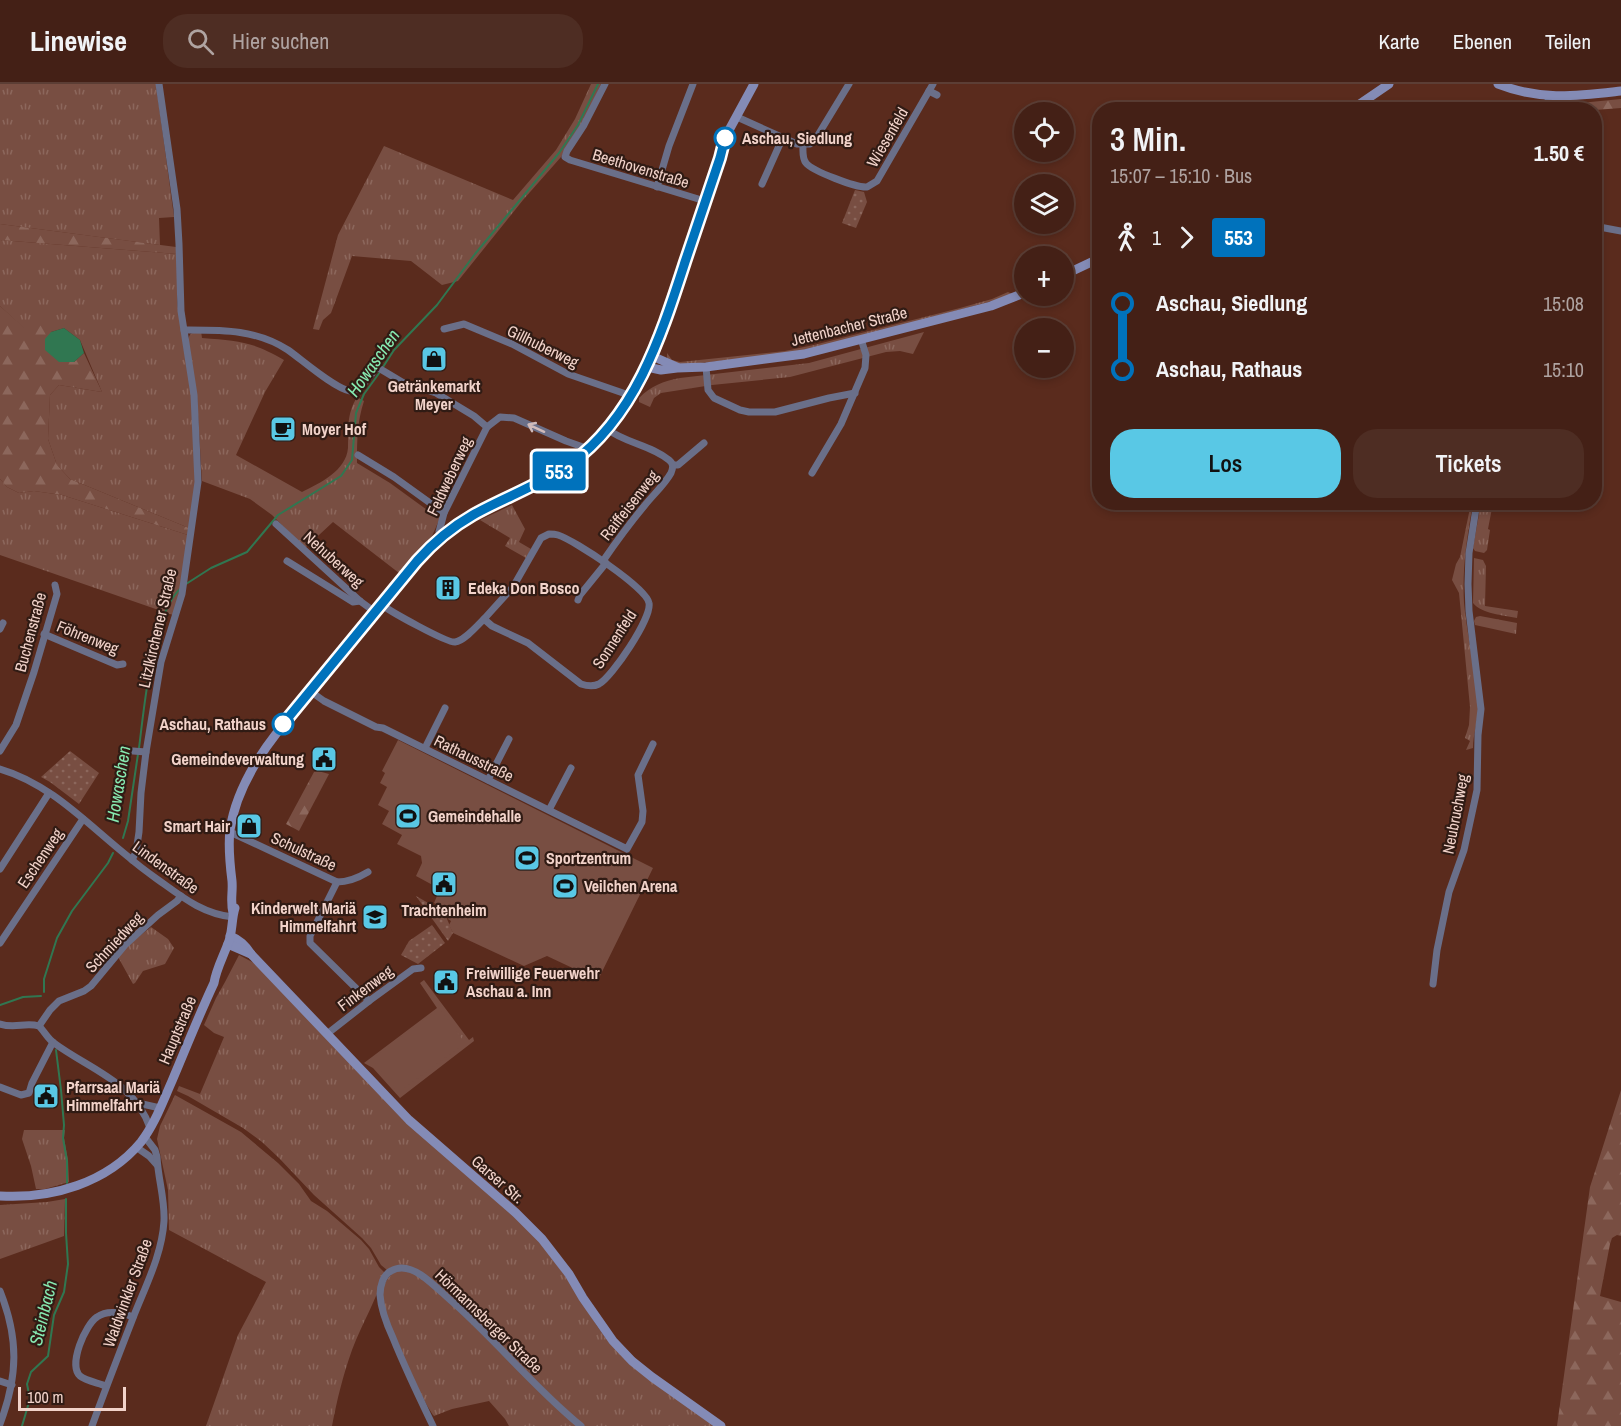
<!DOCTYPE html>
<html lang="de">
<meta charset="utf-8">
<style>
:root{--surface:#442016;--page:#4e2d23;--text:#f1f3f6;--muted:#afa3a1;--line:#5c3e35;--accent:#59c8e5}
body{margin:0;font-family:"Archivo Narrow",sans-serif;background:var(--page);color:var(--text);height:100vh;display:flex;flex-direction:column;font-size:22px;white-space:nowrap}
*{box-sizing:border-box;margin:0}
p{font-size:20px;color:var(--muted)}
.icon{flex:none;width:33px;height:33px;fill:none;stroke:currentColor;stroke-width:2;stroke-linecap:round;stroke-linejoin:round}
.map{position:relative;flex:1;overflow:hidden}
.details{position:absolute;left:1092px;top:18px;width:510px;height:408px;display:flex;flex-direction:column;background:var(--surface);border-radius:24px;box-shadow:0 3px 9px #0003,0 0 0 2px var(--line)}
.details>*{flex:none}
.badge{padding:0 12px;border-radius:4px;font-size:21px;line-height:39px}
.controls{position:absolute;left:1014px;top:18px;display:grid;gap:12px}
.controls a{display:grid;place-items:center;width:60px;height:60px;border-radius:50%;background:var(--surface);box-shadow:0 3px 9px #0003,0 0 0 2px var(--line);font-size:30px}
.scale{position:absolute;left:18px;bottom:15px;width:108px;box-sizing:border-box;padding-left:6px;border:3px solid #f2d3ca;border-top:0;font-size:16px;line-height:21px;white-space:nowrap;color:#f2d3ca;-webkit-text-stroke:4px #301b14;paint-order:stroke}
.map>.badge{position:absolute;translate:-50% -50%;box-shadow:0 0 0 3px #fff}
.legs{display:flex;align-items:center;gap:9px;height:66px;padding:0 18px;font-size:20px}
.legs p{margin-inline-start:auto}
.overview{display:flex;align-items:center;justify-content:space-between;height:102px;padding:0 18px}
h1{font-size:33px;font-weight:600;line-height:45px}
.primary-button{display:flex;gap:12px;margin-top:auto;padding:12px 18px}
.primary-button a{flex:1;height:69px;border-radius:24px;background:var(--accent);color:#111;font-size:24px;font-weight:600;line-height:69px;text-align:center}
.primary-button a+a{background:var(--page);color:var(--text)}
ul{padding:0 18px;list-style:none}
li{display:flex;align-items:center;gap:21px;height:66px;font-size:22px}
li i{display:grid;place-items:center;width:9px;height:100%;margin:0 8px;background:currentColor}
li i::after{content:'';width:15px;height:15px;margin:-8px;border:4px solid;border-radius:50%;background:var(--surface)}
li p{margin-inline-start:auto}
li:first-child i{background:linear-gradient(#0000 50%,currentColor 0)}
li:last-child i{background:linear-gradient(currentColor 50%,#0000 0)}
header{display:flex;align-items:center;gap:36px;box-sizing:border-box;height:84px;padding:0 30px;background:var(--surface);border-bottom:2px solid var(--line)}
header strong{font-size:28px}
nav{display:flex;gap:33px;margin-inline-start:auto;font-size:21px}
.search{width:420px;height:54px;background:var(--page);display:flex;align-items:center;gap:15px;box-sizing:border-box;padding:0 21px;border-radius:24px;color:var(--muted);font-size:22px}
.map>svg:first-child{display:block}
</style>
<header>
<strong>Linewise</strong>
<div class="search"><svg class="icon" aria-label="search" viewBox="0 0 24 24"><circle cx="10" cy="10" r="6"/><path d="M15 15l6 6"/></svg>Hier suchen</div>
<nav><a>Karte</a><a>Ebenen</a><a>Teilen</a></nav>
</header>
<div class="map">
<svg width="1621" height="1342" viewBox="0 0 1621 1342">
<defs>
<pattern id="grass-tufts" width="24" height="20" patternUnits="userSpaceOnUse" patternTransform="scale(1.5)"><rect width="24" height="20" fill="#784e42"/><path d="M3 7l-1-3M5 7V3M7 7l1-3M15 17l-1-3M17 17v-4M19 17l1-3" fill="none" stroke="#8c675c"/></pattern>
<pattern id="forest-firs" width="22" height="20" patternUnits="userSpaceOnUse" patternTransform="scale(1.5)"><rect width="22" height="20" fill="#784e42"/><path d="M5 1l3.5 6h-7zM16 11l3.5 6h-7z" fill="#8c675c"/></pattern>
<pattern id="park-dots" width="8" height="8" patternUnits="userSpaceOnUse" patternTransform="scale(1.5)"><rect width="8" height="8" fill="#784e42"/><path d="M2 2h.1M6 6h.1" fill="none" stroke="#8c675c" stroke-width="1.8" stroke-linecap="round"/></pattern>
</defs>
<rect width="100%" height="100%" fill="#5a2b1d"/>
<!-- grass -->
<g fill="url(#grass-tufts)">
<path d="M0,0H156L174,133L159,134L160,161L0,140Z"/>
<path d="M591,0H601L581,42L561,73L523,116L458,197L442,201L411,177L352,172L331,229L323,236L319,246L313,245L338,151L384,62L513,116L556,66L575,35Z"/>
<path d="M0,156L177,170V218L192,313L197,398L189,444L70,395L57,381L48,355L50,311L59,301L102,308L80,256L64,244L28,248L0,222Z"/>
<path d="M1008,208L1012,210L996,216L821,263L777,271L682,281L667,276V269L672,276L680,278L785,267L814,261L960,224L992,215Z"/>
<path d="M201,247L202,254C238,257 252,257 284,276L265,308L236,371L302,408C320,399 346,387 348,364C349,343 346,332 357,313L364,317C357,338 357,357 357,379L390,399L434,431L437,428L440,434L432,452L399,489L333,438L305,464L272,431L250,415L202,397L197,313L188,256C190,248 193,248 201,247Z"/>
<path d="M924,248L913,270L900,267L886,268L790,293L712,301L661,309L654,314L650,323L639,318V314C651,302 663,297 680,294L809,279Z"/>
<path d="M0,395L7,403L19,409L34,407L62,411L188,451C183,478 182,506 173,531L0,471Z"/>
<path d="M1471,419H1473C1467,452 1462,485 1464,519C1467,554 1477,588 1478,623C1478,637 1473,651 1473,664L1466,666L1470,657L1465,654L1469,641L1470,623L1459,509L1452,496L1456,480L1460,473Z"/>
<path d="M1481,419H1493L1488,445L1490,446L1487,466L1484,469L1475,467L1473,464Z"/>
<path d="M512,421L525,445L519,458L531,465L526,474L505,462L510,454L480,436Z"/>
<path d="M1474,474L1483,476L1486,482L1485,522L1518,527L1517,534C1503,531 1482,530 1473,519Z"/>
<path d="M1480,532L1517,539L1516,550L1475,541L1474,537L1476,533Z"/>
<path d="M151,843L168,855L174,864L165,880L143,887L135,899L133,900L118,873L127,862Z"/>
<path d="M239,871L254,879L407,1039L514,1132L539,1157L566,1193L597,1242L610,1260L715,1342H584L422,1189L387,1186L381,1181L371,1164L362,1154L314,1111L279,1074L262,1058L243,1044L188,1012L177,1007L179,1002L200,1010L224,953L214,949L204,941L216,914L225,898Z"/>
<path d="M424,896L469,956L473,953L474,957L400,1014L373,984L364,979L437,924L420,899Z"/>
<path d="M175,1011L241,1048L278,1079L299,1100L311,1117L327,1127L361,1156L369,1165L379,1183L385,1189C376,1216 362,1240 352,1266C343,1291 337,1316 332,1342H206L238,1251L266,1198L169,1146L168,1106L157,1055L160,1042Z"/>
<path d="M24,1046H65L64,1054L68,1076L69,1098L45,1105H36L31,1082L22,1055Z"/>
<path d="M65,1115L64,1152L0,1175V1121L47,1118Z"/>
<path d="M395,1187H411L438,1207L578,1342H509L505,1335L489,1317L452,1325L434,1332C421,1315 382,1231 382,1211C382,1200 388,1194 395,1187Z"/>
</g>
<!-- forest -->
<g fill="url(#forest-firs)">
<path d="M1621,15V24L1595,26L1555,25L1560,21Z"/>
<path d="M0,140L176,163L177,170L0,156Z"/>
<path d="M0,222L28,247L41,241L64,244L51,248L74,278L84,269L102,308L59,301L50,311L48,355L57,381L70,395L189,444L188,451L62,411L34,407L19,409L7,403L0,395Z"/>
<path d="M318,687L329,690L299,747L286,740L314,688Z"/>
<path d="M1621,1006V1152L1617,1151L1612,1154L1610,1160L1600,1212L1621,1218V1342H1557L1590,1103Z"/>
</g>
<!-- park -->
<g fill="url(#park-dots)">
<path d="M855,106L864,108L867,118L856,144L842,139Z"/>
<path d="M70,667L99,689L79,720L50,698L41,693Z"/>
<path d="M416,812L444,828L453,849L448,857Z"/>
<path d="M432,841L445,859L418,880L401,871L409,857Z"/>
</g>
<!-- pitch -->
<g fill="#784e42">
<path d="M398,656L653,784L598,896L547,872L524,882L453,849L449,841L451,837L448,835L452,828L434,819L440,805L416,792L422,779L421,772L397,760L402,751L382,740L389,727L378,721L387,703L380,699L385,689L382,687Z"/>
<path d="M439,924L465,959L398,1009L372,975Z"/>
</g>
<!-- water -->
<path fill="#307751" d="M64,244L80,256L84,269L74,278H59L45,266V255L51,248Z"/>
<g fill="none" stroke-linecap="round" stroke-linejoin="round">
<!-- stream -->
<g stroke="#307751" stroke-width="2">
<path d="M383,283L394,266L437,221L475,170L559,69L578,41L598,0"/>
<path d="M186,500L211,484L247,468L278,431L341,392L352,376L356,329L364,310L380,288"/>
<path d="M139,664C144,626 152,529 181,504"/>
<path d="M123,754L128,737L138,670"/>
<path d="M44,908V895L57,854L72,827L108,779L113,769"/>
<path d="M0,921L23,913L41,912"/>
<path d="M56,966L61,1006L64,1041L63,1054L67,1077V1099"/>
<path d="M22,1342L30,1315L27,1300L31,1288L48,1272L54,1231L64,1208L68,1180L66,1149V1115"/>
</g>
<!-- street -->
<g stroke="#6a6f89" stroke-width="7">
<path d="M605,0L584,41L567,67L565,73L570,76L705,117"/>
<path d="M929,7L937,11"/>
<path d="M1546,26L1549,12"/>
<path d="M737,33L797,60H810L815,56L849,0"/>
<path d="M803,61C803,67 802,74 806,79C812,87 857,104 867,103L877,97L933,0"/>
<path d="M762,100L783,53"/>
<path d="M657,103L669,62L693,0"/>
<path d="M1594,142L1621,147"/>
<path d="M444,245L464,240L512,260L568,290L623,309L630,313"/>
<path d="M184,246C221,246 256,245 288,266C301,275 335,305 350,307C360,308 371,290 377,283L402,298L436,309L474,332L487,343"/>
<path d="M706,283L708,306L714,314L740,326L749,328H775L829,314L855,309"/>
<path d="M358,371L394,393L444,429"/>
<path d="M673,381H678L704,359"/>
<path d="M812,389L841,340L865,284L866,271L861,255"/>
<path d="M276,440L360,517L375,528"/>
<path d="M549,450C552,450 555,450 558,451C574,456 647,504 649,519C652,534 612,593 599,600C593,603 587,602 581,600L528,559L492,542L484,535L513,503L541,454Z"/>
<path d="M441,452L439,448L444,429L487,343L500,333L514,334L566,357L583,363L586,366"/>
<path d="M287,477L353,518L360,517"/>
<path d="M603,477C616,458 630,439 645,421C653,411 665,400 671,389C673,384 674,380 669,376C651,361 625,359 607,345"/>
<path d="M578,516L580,511L606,479"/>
<path d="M381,520C389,527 447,559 455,558C464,557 478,541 484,535"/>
<path d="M0,545L3,539"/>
<path d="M44,550L117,581L123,580"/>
<path d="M310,607L324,617L376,643L383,644L627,765L642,738L643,727L638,691L653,660"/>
<path d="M425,664L445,624"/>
<path d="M0,667L16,641L34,588L57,510L55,501"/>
<path d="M133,667L146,668"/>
<path d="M0,685C52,700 90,743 131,775C141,784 153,792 164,800C186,816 205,830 233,833"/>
<path d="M488,696L509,655"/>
<path d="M549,726L571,684"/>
<path d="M230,748L337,798C349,798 358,794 368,788"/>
<path d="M132,776L136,768L139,748L141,709L146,668L161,578L182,510L198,398L194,311L181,227L179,160L177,125L159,0"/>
<path d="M0,785L49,709"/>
<path d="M337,798L310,852V859L369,917"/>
<path d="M0,859L83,735"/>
<path d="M1433,900L1437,866L1449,808L1464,766L1477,706L1478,651L1481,625L1469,527L1468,500L1469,469L1477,418"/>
<path d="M0,940C15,945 25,938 39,942C44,947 48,955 54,959C89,985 135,998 150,1044"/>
<path d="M39,942L50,926L59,917L84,907L91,902L125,861L158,831L177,817L181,812"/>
<path d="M327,950L369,917L413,885L421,884"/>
<path d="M0,1003L21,1011L29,1009L32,999L53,958"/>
<path d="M138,1019L160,1024"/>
<path d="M136,1063L149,1072L157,1081"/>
<path d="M0,1207C19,1255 18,1292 0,1340"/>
<path d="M0,1297L12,1301"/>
<path d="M106,1302C99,1299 86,1297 80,1292C68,1281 85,1241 97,1233C108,1225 122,1229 133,1233"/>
<path d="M92,1342C105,1306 119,1270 133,1234C145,1203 162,1171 164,1137C165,1115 158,1095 157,1073L155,1066L145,1053"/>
<path d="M433,1342C419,1313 405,1284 393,1254C387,1241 381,1226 380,1211C380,1202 383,1191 391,1187C401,1181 412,1185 421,1191C433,1199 444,1211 456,1221C499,1260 536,1305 581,1342"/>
</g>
<!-- secondary -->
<g stroke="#848bb6" stroke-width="9">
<path d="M1498,0C1541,17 1576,12 1621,7"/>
<path d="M1351,26L1389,0"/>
<path d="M1064,191L1100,174"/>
<path d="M652,272L677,283"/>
<path d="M647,283L661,286L677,284L706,283L804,270L991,222L1024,209"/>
<path d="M233,829C230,816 233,809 232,797C230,781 228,762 230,746C235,712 255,677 276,650L417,477C433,459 452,443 473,431C505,413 540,401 570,380C636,332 661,252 685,178C697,143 709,109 720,74L728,48L754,0"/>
<path d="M230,852C240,856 245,861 251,870L409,1036L516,1129L542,1155L569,1190L583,1214L613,1257L632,1277L652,1293L721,1342"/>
<path d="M228,860L251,870"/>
<path d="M0,1112C52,1115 107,1099 141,1058C155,1040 163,1017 172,997C186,964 199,931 214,899C216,886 222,875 227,862C233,851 231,836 235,824"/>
</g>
</g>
<!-- one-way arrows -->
<defs><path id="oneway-shaft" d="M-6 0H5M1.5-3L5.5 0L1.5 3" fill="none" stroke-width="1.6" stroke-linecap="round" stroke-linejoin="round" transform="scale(1.5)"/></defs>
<use stroke="#d0baba" href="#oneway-shaft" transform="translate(536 344) rotate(-155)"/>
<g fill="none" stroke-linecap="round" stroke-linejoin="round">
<!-- line-1 casing -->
<g stroke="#fff" stroke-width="14">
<path id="line-1" d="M283,640L417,477C433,459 452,443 473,431C505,413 540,401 570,380C636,332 661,252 685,178C697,143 708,109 720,74L725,54"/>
</g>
<!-- line-1 -->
<use href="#line-1" stroke="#0072bc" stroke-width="9"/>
</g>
<!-- icons -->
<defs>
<g id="shop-square" transform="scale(1.35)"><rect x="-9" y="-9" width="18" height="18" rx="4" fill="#59c8e5" stroke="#301b14"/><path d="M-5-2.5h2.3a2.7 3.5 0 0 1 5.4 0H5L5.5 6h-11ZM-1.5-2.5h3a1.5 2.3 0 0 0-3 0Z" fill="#111"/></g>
<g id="cafe-square" transform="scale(1.35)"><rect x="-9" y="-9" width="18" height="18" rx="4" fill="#59c8e5" stroke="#301b14"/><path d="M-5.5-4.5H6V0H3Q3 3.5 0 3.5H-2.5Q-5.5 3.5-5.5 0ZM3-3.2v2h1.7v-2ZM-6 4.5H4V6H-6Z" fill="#111"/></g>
<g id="building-square" transform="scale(1.35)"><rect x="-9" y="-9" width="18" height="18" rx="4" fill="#59c8e5" stroke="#301b14"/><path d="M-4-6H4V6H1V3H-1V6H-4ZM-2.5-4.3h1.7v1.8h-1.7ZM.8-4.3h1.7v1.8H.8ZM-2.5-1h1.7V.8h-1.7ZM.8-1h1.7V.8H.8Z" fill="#111"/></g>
<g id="civic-square" transform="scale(1.35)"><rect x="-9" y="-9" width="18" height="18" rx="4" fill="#59c8e5" stroke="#301b14"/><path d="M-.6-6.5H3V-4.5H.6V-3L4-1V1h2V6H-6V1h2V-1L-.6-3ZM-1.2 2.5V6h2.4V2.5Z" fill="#111"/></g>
<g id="stadium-square" transform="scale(1.35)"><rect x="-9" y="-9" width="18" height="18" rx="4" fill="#59c8e5" stroke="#301b14"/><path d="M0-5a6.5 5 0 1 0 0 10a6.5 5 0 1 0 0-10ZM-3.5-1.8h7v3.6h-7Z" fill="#111"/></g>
<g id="school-square" transform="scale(1.35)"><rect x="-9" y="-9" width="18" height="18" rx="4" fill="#59c8e5" stroke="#301b14"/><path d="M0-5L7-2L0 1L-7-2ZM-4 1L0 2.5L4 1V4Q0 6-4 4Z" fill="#111"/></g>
</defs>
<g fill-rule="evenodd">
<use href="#shop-square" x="434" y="275"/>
<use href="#cafe-square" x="283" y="345"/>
<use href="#building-square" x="448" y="504"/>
<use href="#civic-square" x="324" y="675"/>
<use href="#stadium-square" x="408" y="732"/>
<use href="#shop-square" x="249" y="742"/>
<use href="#stadium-square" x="527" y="774"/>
<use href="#civic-square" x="444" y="800"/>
<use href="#stadium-square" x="565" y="802"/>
<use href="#school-square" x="375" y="833"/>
<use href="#civic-square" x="446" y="898"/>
<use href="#civic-square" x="46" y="1012"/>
</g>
<!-- markers -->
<g fill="#fff" stroke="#0072bc" stroke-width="3">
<circle cx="725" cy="54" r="10"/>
<circle cx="283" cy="640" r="10"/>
</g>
<g text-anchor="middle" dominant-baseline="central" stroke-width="4.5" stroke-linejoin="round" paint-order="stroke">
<!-- street labels -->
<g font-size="16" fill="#f2d3ca" stroke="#301b14">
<text transform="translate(887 53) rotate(-60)">Wiesenfeld</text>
<text transform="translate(641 84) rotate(17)">Beethovenstraße</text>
<text transform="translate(849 242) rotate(-14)">Jettenbacher Straße</text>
<text transform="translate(543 262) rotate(26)">Gillhuberweg</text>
<text transform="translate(449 392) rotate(-65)">Feldweberweg</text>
<text transform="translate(629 421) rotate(-52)">Raiffeisenweg</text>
<text transform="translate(334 475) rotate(42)">Nehuberweg</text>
<text transform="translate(157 544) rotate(-77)">Litzlkirchener Straße</text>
<text transform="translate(30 548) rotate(-75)">Buchenstraße</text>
<text transform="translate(88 553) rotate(22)">Föhrenweg</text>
<text transform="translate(614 555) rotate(-57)">Sonnenfeld</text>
<text transform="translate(474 674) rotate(26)">Rathausstraße</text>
<text transform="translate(1455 730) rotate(-79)">Neubruchweg</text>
<text transform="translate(304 767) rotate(25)">Schulstraße</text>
<text transform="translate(40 774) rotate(-56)">Eschenweg</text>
<text transform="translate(166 783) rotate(36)">Lindenstraße</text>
<text transform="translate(114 858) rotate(-47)">Schmiedweg</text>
<text transform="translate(365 904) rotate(-37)">Finkenweg</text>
<text transform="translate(177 946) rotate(-67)">Hauptstraße</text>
<text transform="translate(498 1095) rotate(41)">Garser Str.</text>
<text transform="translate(127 1209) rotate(-70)">Waldwinkler Straße</text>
<text transform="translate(489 1237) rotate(44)">Hörmannsberger Straße</text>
</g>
<!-- stop labels -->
<g font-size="16" font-weight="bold" fill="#f2d3ca" stroke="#301b14" text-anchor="start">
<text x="742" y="54">Aschau, Siedlung</text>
<text x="266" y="640" text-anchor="end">Aschau, Rathaus</text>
</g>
<!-- poi labels -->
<g font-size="16" font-weight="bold" fill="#f2d3ca" stroke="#301b14" text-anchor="start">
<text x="434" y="302" text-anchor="middle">Getränkemarkt<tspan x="434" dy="18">Meyer</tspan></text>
<text x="302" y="345">Moyer Hof</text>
<text x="468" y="504">Edeka Don Bosco</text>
<text x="304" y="675" text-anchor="end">Gemeindeverwaltung</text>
<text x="428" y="732">Gemeindehalle</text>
<text x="230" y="742" text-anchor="end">Smart Hair</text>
<text x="546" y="774">Sportzentrum</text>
<text x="584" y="802">Veilchen Arena</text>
<text x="356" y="824" text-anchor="end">Kinderwelt Mariä<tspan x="356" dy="18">Himmelfahrt</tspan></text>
<text x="444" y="826" text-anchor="middle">Trachtenheim</text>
<text x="466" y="889">Freiwillige Feuerwehr<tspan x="466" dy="18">Aschau a. Inn</tspan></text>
<text x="66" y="1003">Pfarrsaal Mariä<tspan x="66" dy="18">Himmelfahrt</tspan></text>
</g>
<!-- water labels -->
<g font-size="18" font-style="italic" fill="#87eab1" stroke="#301b14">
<text transform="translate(373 279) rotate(-55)">Howaschen</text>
<text transform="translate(118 700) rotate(-81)">Howaschen</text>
<text transform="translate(43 1229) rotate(-76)">Steinbach</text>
</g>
</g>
</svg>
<div class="controls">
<a><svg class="icon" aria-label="locate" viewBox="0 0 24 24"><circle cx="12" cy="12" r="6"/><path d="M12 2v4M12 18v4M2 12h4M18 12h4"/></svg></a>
<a><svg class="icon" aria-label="layers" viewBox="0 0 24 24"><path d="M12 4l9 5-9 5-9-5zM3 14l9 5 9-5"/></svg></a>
<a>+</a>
<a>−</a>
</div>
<div class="scale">100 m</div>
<b class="badge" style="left:559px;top:387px;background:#0072bc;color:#fff">553</b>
<section class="details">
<div class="overview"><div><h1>3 Min.</h1><p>15:07 – 15:10 · Bus</p></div><b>1.50 €</b></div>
<div class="legs"><svg class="icon" aria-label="walk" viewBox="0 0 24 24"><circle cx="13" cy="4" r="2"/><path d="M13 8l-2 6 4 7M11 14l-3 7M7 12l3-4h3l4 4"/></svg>1<svg class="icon" aria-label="forward" viewBox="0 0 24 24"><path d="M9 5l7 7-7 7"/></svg><b class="badge" style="background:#0072bc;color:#fff">553</b></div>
<ul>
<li><i style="color:#0072bc"></i><b>Aschau, Siedlung</b><p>15:08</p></li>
<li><i style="color:#0072bc"></i><b>Aschau, Rathaus</b><p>15:10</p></li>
</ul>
<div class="primary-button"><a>Los</a><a>Tickets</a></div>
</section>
</div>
